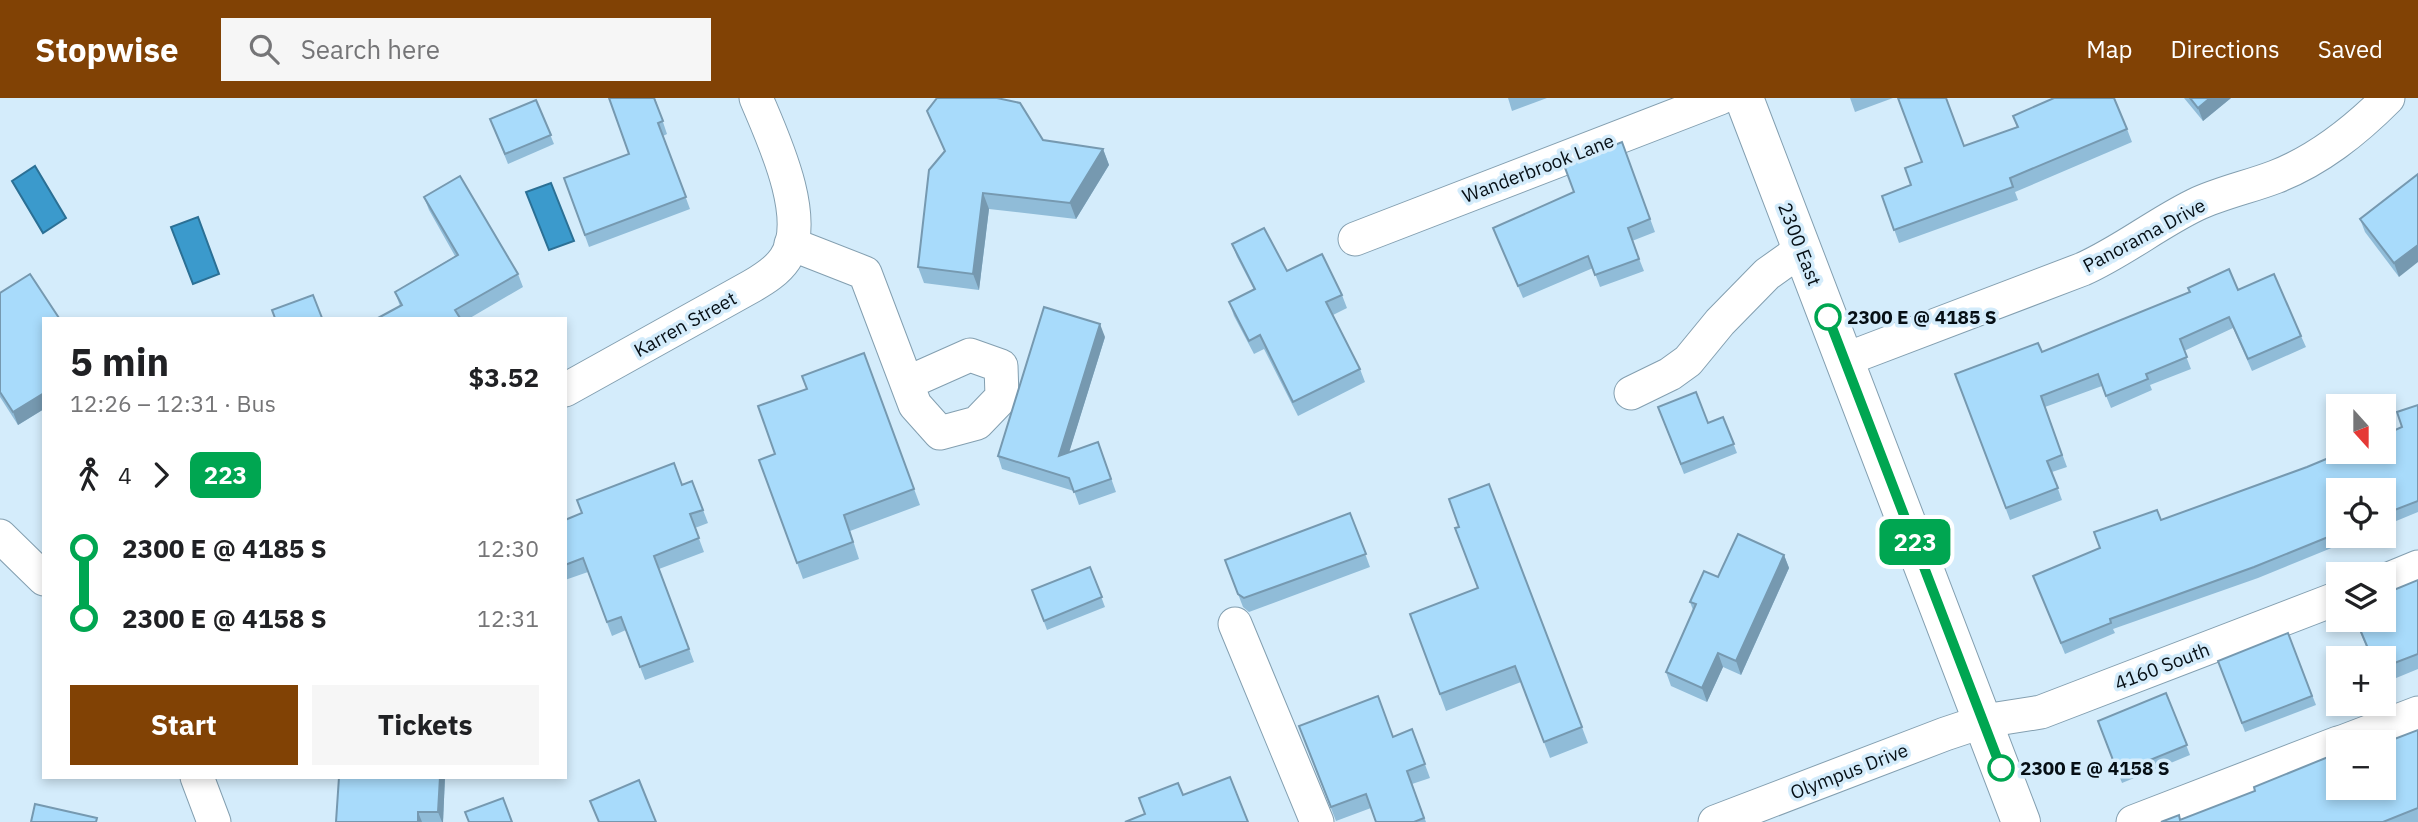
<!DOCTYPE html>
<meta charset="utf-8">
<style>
:root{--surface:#fff;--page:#f6f6f6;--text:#202124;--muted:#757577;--accent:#814205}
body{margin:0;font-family:"IBM Plex Sans",sans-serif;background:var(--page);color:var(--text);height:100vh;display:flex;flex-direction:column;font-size:26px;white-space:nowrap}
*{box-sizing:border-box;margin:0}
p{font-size:23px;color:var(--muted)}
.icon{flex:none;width:38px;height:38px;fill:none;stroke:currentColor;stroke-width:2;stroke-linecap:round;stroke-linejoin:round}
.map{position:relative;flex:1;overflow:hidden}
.side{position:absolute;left:42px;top:219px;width:525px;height:462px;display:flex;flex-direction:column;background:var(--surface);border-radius:0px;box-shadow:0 4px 10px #0003}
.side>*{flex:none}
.badge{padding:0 14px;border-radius:10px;font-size:24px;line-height:46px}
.needle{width:46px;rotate:159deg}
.buttons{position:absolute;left:2326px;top:296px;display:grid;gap:14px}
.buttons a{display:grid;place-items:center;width:70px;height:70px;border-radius:0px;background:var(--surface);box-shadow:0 4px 10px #0003;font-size:35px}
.map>.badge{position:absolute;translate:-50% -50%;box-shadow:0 0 0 4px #fff}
.legs{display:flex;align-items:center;gap:10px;height:77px;padding:0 28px;font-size:23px}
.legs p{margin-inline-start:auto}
.overview{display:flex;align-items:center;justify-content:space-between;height:119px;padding:0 28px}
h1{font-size:38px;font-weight:700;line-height:52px}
.primary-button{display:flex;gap:14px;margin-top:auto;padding:14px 28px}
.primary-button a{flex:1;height:80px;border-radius:0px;background:var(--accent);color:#fff;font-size:28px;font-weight:700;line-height:80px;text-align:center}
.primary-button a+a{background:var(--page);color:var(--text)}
ul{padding:0 28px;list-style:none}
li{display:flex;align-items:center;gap:24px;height:70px;font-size:26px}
li i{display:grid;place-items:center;width:10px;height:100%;margin:0 9px;background:currentColor}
li i::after{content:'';width:18px;height:18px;margin:-9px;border:5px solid;border-radius:50%;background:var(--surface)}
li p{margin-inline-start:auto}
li:first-child i{background:linear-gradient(#0000 50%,currentColor 0)}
li:last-child i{background:linear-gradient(currentColor 50%,#0000 0)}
header{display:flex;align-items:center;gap:42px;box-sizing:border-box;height:98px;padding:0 35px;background:var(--accent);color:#fff}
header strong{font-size:33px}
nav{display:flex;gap:38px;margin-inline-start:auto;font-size:24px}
.search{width:490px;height:63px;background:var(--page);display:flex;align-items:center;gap:18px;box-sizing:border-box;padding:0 24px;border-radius:0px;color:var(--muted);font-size:26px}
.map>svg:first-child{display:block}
</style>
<header>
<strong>Stopwise</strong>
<div class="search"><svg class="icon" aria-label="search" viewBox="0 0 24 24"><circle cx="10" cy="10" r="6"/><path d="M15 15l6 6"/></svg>Search here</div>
<nav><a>Map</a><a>Directions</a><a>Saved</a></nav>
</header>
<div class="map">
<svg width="2418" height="724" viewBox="0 0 2418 724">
<rect width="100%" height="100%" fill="#d4ecfb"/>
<!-- water -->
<g fill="#3b9acc" stroke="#2b7095" stroke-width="2">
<path d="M35,68L66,120L43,135L12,83Z"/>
<path d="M551,85L574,143L549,152L526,94Z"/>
<path d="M198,119L219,176L193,186L171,129Z"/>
</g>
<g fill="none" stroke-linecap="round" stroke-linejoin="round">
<!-- minor casing -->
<g stroke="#839fb0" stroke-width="35">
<g id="minor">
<path d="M1355,141L1720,0"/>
<path d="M791,146L865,175L915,307L940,335L977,325L1002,299L1001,268L970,257L907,285"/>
<path d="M1844,262L2083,171C2123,153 2156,126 2195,107C2220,95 2249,89 2275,79C2319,62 2355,33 2388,0"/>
<path d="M565,292L752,188C764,181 777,173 785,161C812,122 772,38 756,0"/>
<path d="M1631,295L1670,276L1688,263L1720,224L1767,176L1802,151"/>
<path d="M0,438L44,481"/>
<path d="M2384,483L2418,469"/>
<path d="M1235,526L1317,724"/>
<path d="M2342,644L2418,615"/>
<path d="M197,679L214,724"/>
<path d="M1715,724L1945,636L1984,623L2041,614L2338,500"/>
<path d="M2133,724L2338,645"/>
</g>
</g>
<!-- major casing -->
<g stroke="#839fb0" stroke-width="40">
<path id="major" d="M1744,0L2021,724"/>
</g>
<!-- minor -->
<use href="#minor" stroke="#fff" stroke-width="33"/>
<!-- major -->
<use href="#major" stroke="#fff" stroke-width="38"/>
</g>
<!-- wall -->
<g fill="#90bcd8">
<path d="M655,0L667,36L663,38L690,111L589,149L564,80L629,56Z"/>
<path d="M1508,0H1547L1512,13Z"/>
<path d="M1850,0H1893L1855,14Z"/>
<path d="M2184,0H2231L2203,23Z"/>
<path d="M536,2L554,46L508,66L490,21Z"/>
<path d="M927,13L1043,42L1103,51L1109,67L1076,121L989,111L979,192L924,185L918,169L945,54Z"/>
<path d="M2013,18L2127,31L2132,44L2015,94L2018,102L1899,145L1882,98L1911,87L1964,48L2017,29Z"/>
<path d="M1622,44L1655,134L1632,143L1644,173L1600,189L1593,170L1523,200L1493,130L1574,94Z"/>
<path d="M2418,76L2399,179L2365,134L2360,121Z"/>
<path d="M424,99L518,176L523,189L470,220H378L400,208L395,194L455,158L429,112Z"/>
<path d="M1232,146L1287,173L1342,197L1347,210L1333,217L1360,271L1365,284L1298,318L1264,251L1254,256L1234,218L1229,204L1254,192L1237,159Z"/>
<path d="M2238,192L2301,238L2306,249L2252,273L2233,230L2184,253L2191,271L2150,287L2152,292L2111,310L2102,288L2045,309L2067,369L2052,374L2062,402L2010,422L1955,276L2042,254Z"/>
<path d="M0,195L44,220V311L18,327L0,299Z"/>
<path d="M1105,239L1069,354L1098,344L1116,394L1079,407L1074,393L1002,371L998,358Z"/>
<path d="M864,255L920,407L850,433L859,461L803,481L759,362L775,356L806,291Z"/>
<path d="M2418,307V414L2384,428V392H2338V438H2361L2258,480L2113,531L2115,535L2065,556L2033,478L2100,450L2161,422L2307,369L2402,329Z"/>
<path d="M1658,309L1708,325L1723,319L1737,355L1684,376Z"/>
<path d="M692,383L708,425L695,430L704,454L659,471L694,564L645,582L626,532L612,538L588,474L565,482V422Z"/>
<path d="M1489,386L1588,645L1550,660L1521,584L1446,613L1410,516L1478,490L1459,429Z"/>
<path d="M1350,415L1370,469L1249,514L1243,509L1225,462Z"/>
<path d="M1784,457L1789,470L1741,577L1723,569L1707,604L1671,588L1666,574L1693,512L1690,504L1718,479Z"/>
<path d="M1090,469L1105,509L1047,532L1032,492Z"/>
<path d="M2418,482V571L2384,585V560H2371L2355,522Z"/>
<path d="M2288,535L2316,607L2245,634L2218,563Z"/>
<path d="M2166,595L2190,657L2122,685L2098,623Z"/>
<path d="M1299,628L1393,639L1412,631L1430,680L1412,686L1426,724H1376L1371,710L1336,723Z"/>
<path d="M2418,632V724H2161L2180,722L2338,690Z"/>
<path d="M445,679L443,724H336Z"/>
</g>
<!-- shaded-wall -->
<g fill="#7699b0">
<path d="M2210,0H2231L2203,23L2198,10Z"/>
<path d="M1103,51L1109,67L1076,121L1070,105Z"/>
<path d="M983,95L989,111L979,192L973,176Z"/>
<path d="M2418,147V164L2399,179L2394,165Z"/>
<path d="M1100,226L1105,239L1064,371L1059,358Z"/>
<path d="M44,295V311L18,327L13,314Z"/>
<path d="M1784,457L1789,470L1741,577L1736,563Z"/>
<path d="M1718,555L1723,569L1707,604L1702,590Z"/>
<path d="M440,679H445L443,724H442L438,714Z"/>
<path d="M418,714L422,724H418Z"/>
</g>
<!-- building -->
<g fill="#a8dbfb" stroke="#7699b0" stroke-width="2">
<path d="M609,0H654L663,23L658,25L686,99L585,137L564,80L629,56Z"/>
<path d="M937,0H997L1020,5L1043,42L1103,51L1070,105L983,95L973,176L918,169L929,72L945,53L927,13Z"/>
<path d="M1898,0H1946L1964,48L2018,29L2013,18L2054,0H2114L2127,31L2010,80L2013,89L1894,132L1882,98L1911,87L1905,70L1922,64Z"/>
<path d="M2190,0H2210L2198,10Z"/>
<path d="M536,2L551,37L505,56L490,21Z"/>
<path d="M1622,44L1650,121L1628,130L1639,161L1595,177L1588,158L1518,188L1493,130L1574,94L1564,67Z"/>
<path d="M2418,76V147L2394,165L2360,121Z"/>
<path d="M460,78L518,176L455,212L460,220H378L402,207L395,194L458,157L424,99Z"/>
<path d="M1264,130L1287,173L1322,156L1342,197L1326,204L1360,271L1293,304L1260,237L1249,243L1229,204L1255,191L1232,146Z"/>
<path d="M2229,171L2238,192L2274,176L2301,238L2248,261L2229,219L2180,241L2187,259L2146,276L2148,281L2106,298L2098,276L2041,298L2062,357L2047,363L2058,390L2006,410L1955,276L2038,245L2042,254L2190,194L2188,190Z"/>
<path d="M30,176L59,220H44V295L13,314L0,294V195Z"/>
<path d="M313,197L322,220H275L272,212Z"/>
<path d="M1044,209L1100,226L1059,358L1098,344L1111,381L1074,394L1069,380L998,358Z"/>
<path d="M864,255L914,391L844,417L853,444L797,465L759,362L775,356L758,308L807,291L802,278Z"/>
<path d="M1696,294L1708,325L1723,319L1734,346L1681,366L1658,309Z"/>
<path d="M2418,307V403L2384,416V392H2338V435L2254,469L2110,521L2111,525L2061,545L2033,478L2100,450L2094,434L2157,412L2161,422L2307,369L2343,354H2384V337L2402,329L2397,314Z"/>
<path d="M674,365L682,387L692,383L703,412L690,416L699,440L654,458L689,551L640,569L621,519L607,524L583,460L565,467V422L582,415L577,402Z"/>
<path d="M1489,386L1582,629L1544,644L1515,568L1440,596L1410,516L1478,490L1455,430L1459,429L1449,401Z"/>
<path d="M1350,415L1366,456L1244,500L1238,496L1225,462Z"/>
<path d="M1738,436L1784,457L1736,563L1718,555L1702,590L1666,574L1696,506L1690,504L1704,473L1718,479Z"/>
<path d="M1090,469L1102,499L1044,523L1032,492Z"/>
<path d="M2418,482V556L2384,569V560H2372L2356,522H2384V496Z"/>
<path d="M2288,535L2312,598L2242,625L2218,563Z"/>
<path d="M2166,595L2187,647L2118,675L2098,623Z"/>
<path d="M1378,598L1393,639L1412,631L1425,666L1407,673L1424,720L1414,724H1376L1366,696L1331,709L1299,628Z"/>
<path d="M2418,632V710L2383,724H2161L2179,717L2180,722L2255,693L2254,689L2338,655V690H2384V645Z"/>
<path d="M339,679H440L438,714H418V724H336Z"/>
<path d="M1230,679L1248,724H1125L1145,716L1139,700L1178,685L1183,697Z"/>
<path d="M639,682L656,724H599L590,703Z"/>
<path d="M503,700L512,724H469L465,714Z"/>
<path d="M35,706L97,720L96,724H31Z"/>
</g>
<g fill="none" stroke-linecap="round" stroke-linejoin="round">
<!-- line-1 casing -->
<g stroke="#fff" stroke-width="16">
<path id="line-1" d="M1828,219L2001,670"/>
</g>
<!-- line-1 -->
<use href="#line-1" stroke="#00a651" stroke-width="10"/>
</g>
<!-- markers -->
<g fill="#fff" stroke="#00a651" stroke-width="3.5">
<circle cx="1828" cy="219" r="12"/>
<circle cx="2001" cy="670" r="12"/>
</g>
<g text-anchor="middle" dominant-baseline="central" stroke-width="7" stroke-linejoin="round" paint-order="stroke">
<!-- street labels -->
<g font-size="19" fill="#060f15" stroke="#d4ecfb">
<text transform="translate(1538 70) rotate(-21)">Wanderbrook Lane</text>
<text transform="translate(2144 137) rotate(-28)">Panorama Drive</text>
<text transform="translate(1800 146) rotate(69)">2300 East</text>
<text transform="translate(685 226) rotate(-29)">Karren Street</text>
<text transform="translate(2162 568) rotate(-21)">4160 South</text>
<text transform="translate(1849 673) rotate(-21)">Olympus Drive</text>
</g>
<!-- stop labels -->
<g font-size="19" font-weight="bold" fill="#060f15" stroke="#d4ecfb" text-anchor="start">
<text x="1847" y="219">2300 E @ 4185 S</text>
<text x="2020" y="670">2300 E @ 4158 S</text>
</g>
</g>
</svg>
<div class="buttons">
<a><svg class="needle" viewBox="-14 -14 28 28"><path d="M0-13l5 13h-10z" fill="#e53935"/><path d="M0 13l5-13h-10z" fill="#757577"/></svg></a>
<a><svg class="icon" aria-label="locate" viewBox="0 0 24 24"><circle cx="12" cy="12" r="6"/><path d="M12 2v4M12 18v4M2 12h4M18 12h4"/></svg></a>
<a><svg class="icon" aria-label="layers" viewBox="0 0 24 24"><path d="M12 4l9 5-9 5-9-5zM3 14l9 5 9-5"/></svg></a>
<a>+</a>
<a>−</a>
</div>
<b class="badge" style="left:1915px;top:444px;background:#00a651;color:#fff">223</b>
<section class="side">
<div class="overview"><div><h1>5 min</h1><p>12:26 – 12:31 · Bus</p></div><b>$3.52</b></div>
<div class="legs"><svg class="icon" aria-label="walk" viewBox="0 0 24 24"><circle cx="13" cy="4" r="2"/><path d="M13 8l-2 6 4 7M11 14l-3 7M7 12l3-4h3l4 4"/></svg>4<svg class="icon" aria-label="forward" viewBox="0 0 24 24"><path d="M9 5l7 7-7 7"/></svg><b class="badge" style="background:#00a651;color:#fff">223</b></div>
<ul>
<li><i style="color:#00a651"></i><b>2300 E @ 4185 S</b><p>12:30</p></li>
<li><i style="color:#00a651"></i><b>2300 E @ 4158 S</b><p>12:31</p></li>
</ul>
<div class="primary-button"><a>Start</a><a>Tickets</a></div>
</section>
</div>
